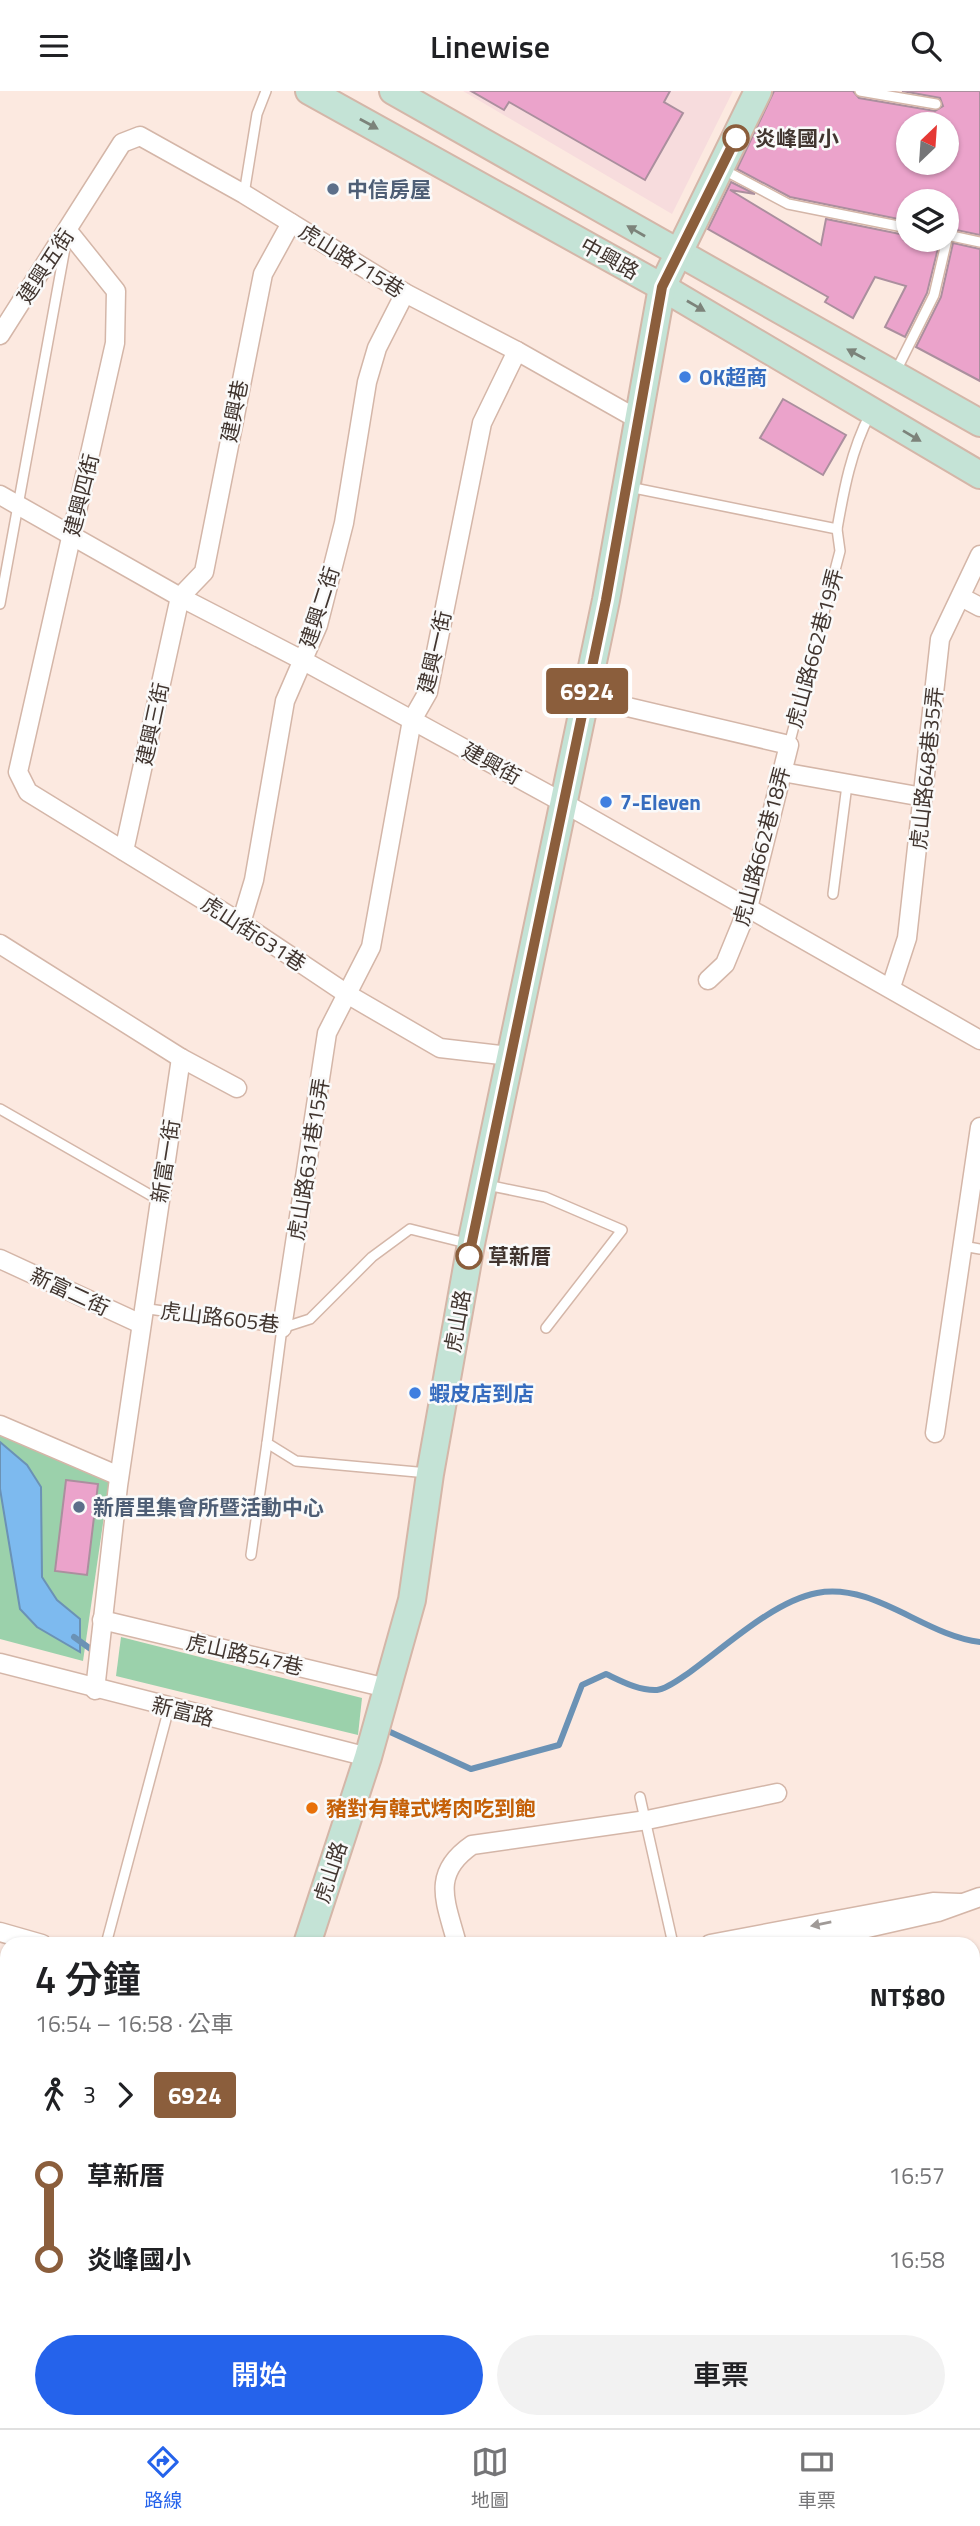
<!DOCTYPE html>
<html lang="zh-TW">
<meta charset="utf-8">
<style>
:root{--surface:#fff;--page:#f2f2f2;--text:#202124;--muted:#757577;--line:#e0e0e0;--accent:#2563eb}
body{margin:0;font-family:"Titillium Web","Noto Sans TC",sans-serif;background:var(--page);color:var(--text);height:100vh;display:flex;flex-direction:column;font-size:26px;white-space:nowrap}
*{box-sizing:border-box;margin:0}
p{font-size:23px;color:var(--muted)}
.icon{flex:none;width:38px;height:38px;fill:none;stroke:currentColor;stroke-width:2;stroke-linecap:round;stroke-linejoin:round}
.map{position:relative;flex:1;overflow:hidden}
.sheet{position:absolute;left:0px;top:1846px;width:980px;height:492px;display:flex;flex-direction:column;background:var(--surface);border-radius:21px 21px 0 0;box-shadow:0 2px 5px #0004}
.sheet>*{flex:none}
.badge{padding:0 14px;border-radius:5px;font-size:24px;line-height:46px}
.needle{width:46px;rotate:25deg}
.tools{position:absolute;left:896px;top:21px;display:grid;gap:14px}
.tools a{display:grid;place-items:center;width:63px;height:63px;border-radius:50%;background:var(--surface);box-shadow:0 2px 5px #0004;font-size:35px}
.map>.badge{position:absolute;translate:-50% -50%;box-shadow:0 0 0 4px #fff}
.legs{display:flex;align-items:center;gap:10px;height:77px;padding:0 35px;font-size:23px}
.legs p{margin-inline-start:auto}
.headline{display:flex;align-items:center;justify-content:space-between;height:119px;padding:0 35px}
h1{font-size:38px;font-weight:600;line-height:52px}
.button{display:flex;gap:14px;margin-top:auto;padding:14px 35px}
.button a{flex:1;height:80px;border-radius:42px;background:var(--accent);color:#fff;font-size:28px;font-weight:600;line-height:80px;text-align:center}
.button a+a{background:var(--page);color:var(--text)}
ul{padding:0 35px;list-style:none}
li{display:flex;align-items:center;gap:24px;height:84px;font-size:26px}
li i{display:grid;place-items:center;width:10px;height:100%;margin:0 9px;background:currentColor}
li i::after{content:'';width:18px;height:18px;margin:-9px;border:5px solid;border-radius:50%;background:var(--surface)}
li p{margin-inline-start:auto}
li:first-child i{background:linear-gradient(#0000 50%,currentColor 0)}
li:last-child i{background:linear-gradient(currentColor 50%,#0000 0)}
header{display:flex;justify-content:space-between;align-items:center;height:91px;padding:0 35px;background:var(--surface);font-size:32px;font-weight:600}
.dock{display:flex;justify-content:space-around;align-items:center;height:98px;border-top:2px solid var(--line);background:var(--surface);font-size:19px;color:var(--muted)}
.dock a{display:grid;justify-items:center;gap:4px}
.dock .selected{color:var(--accent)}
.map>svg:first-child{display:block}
</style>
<header><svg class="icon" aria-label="menu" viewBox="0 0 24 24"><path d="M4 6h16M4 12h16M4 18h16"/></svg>Linewise<svg class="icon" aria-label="search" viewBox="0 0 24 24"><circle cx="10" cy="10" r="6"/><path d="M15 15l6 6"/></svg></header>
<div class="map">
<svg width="980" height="2337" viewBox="0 0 980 2337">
<rect width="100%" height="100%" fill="#fce9e0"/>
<!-- education -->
<path fill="#f7dcdd" d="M463,0H733L672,123Z"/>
<!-- green -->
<g fill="#9bd1ab">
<path d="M0,1343L109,1391L83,1570L0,1548Z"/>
<path d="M121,1546L362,1607L358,1644L116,1585Z"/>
</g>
<!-- water -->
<path fill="#7dbaef" stroke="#6b92b5" stroke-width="2" d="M0,1351L27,1374L41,1396L42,1486L57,1509L80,1528V1561L37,1536L20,1518L0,1398Z"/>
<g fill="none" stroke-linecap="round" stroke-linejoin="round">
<!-- stream -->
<g stroke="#6b92b5" stroke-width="6">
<path d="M74,1546L92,1559"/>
<path d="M388,1640L471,1678L559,1654L582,1594L606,1583C621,1590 639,1600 657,1599C667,1598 681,1587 690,1581C725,1556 774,1510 817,1502C874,1491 925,1545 980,1551"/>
</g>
</g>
<!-- building -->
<g fill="#eba3cb" stroke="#ab8f9e" stroke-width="2" fill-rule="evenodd">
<path d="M471,0H670L664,11L683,22L645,89L509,11L504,19Z"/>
<path d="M774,0H853L859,7L935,20L943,15L940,7L902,0H980V144L947,137V110H908V130L790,106L737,78ZM908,33H947V72H908Z"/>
<path d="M731,91L755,103L730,99L821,154L826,128L905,144L904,149H940L927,202L905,246L885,236L906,195L875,186L853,227L825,211L828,206L708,138Z"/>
<path d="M953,152L980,158V290L916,256L941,206Z"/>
<path d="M783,308L846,344L823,384L760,347Z"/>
<path d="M66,1389L98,1393L87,1484L55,1480Z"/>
</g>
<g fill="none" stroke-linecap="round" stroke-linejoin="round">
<!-- lane casing -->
<g stroke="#d4b6a8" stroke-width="12">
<g id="lane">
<path d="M860,0L936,13"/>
<path d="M722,78L788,113L908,137"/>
<path d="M244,103L257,23L266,0"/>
<path d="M947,144L980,151"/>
<path d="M895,282L934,204L948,144"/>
<path d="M629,396L837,438L840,460L789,654"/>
<path d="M837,438C844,398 851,360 870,323"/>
<path d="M0,513L67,146"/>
<path d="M833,803L847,694"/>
<path d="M0,1018L159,1109"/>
<path d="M487,1094L545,1106L622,1139L546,1237"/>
<path d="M963,1155L980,1158"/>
<path d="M142,1217L282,1237L310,1228L372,1166L410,1138L470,1153"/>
<path d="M282,1237L267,1352L296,1370L428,1382"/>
<path d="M251,1464L267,1352"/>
<path d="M640,1706L673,1853"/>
<path d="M106,1853L169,1617"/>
<path d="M380,2337L383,2331"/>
<path d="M538,2337L540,2331"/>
<path d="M702,2337L705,2331"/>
</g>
</g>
<!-- street casing -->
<g stroke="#d4b6a8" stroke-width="21">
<g id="street">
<path d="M68,140L116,200L115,252L18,681L28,701L241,832L347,903L440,957L510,965"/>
<path d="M0,244L122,52L140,45L244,103L405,202L517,260L639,329"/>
<path d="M0,404L180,506L302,569L562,711L980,949"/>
<path d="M961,506L980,516"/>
<path d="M585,606L789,654L748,817L725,873L708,889"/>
<path d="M782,681L923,706"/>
<path d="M124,760L180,506L204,481L263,183L291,132"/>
<path d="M241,832L254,789L285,610L318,534L344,432L367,291L377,257L405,202"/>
<path d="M0,853L181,967L237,997"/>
<path d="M891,896L907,847L940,548L980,464"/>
<path d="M0,1168L141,1233"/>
<path d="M282,1237L327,942L371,856L412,629L428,601L482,332L517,260"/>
<path d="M0,1334L119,1385"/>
<path d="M935,1342L980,1036"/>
<path d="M102,1529L387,1597"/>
<path d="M0,1572L368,1666"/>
<path d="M95,1599L118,1395L181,967"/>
<path d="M0,1841L42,1853"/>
<path d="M457,1853C446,1811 430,1783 472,1754L647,1729L777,1702"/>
<path d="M710,1853L933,1811L960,1812"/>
<path d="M797,1853L938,1821L980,1806"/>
<path d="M0,1987L7,1989"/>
<path d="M0,2175L7,2178"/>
<path d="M0,2234L7,2226"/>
<path d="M973,2289L980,2283"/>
<path d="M891,2337L902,2331"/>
</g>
</g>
<!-- secondary casing -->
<g stroke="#d4b6a8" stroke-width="30">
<g id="secondary">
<path d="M309,0L662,196L980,384"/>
<path d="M393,0L980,332"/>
<path d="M307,1853L368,1666L412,1509L430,1383L471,1153L606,509L662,196L758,0"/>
<path d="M145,2337L147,2331"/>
</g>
</g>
<!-- lane -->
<use href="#lane" stroke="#fff" stroke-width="9"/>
<!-- street -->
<use href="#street" stroke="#fff" stroke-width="18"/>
<!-- secondary -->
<use href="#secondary" stroke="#c4e3d6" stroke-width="26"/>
</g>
<!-- one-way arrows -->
<defs><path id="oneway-solid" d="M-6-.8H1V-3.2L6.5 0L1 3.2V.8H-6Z" transform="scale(1.75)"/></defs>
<g fill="#7c837a">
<use href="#oneway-solid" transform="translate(369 33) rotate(29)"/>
<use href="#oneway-solid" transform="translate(636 140) rotate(-150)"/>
<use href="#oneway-solid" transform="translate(696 215) rotate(30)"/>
<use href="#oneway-solid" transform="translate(856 263) rotate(-151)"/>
<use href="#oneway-solid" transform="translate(912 345) rotate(31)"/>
</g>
<use fill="#a09a97" href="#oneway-solid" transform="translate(821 1833) rotate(169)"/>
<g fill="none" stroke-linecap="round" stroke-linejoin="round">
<!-- line-1 casing -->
<g stroke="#fff" stroke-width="16">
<path id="line-1" d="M469,1165L606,509L662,196L736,47"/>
</g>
<!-- line-1 -->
<use href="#line-1" stroke="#8b5e3c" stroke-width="10"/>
</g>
<!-- markers -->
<g fill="#fff" stroke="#8b5e3c" stroke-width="3.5">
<circle cx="736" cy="47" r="12"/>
<circle cx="469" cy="1165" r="12"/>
</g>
<g fill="#5c6f8a" stroke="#fafafa" stroke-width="2.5">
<circle cx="333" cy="98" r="7"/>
<circle cx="79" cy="1416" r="7"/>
</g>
<g fill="#3f7fe0" stroke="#fafafa" stroke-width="2.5">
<circle cx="685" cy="286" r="7"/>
<circle cx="606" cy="711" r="7"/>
<circle cx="415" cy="1302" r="7"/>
</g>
<circle fill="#e8710a" stroke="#fafafa" stroke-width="2.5" cx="312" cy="1717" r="7"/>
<g text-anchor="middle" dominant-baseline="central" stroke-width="5" stroke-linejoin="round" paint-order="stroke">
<!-- stop labels -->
<g font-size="21" font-weight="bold" fill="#41352f" stroke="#fafafa" text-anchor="start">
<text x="755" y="47">炎峰國小</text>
<text x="488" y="1165">草新厝</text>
</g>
<!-- service labels -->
<g font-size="21" font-weight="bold" fill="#4e5e75" stroke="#fafafa" text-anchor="start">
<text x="347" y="98">中信房屋</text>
<text x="93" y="1416">新厝里集會所暨活動中心</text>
</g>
<!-- street labels -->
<g font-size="21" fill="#41352f" stroke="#fafafa">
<text transform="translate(610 167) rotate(29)">中興路</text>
<text transform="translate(352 169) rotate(32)">虎山路715巷</text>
<text transform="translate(45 175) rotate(-57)">建興五街</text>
<text transform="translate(234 320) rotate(-79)">建興巷</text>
<text transform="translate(81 404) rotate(-76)">建興四街</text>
<text transform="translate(319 516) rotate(-72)">建興二街</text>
<text transform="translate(814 557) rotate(-75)">虎山路662巷19弄</text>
<text transform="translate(434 561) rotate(-77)">建興一街</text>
<text transform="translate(152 633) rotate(-78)">建興三街</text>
<text transform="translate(492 672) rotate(29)">建興街</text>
<text transform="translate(926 677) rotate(-84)">虎山路648巷35弄</text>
<text transform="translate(761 755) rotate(-75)">虎山路662巷18弄</text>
<text transform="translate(254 842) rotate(33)">虎山街631巷</text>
<text transform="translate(308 1068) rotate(-81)">虎山路631巷15弄</text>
<text transform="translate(165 1070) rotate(-81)">新富一街</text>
<text transform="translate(70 1200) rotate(25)">新富二街</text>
<text transform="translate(220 1226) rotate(7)">虎山路605巷</text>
<text transform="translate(457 1230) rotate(-80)">虎山路</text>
<text transform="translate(245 1563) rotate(13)">虎山路547巷</text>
<text transform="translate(183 1620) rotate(14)">新富路</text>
<text transform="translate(330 1781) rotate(-72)">虎山路</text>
</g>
<!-- shop labels -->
<g font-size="21" font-weight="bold" fill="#366cbe" stroke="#fafafa" text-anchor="start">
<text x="699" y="286">OK超商</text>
<text x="620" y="711">7-Eleven</text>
<text x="429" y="1302">蝦皮店到店</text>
</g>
<!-- food labels -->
<g font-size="21" font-weight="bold" fill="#c56008" stroke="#fafafa" text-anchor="start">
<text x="326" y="1717">豬對有韓式烤肉吃到飽</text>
</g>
</g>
</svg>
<div class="tools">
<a><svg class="needle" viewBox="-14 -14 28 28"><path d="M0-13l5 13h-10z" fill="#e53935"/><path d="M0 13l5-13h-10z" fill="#757577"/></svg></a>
<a><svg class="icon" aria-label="layers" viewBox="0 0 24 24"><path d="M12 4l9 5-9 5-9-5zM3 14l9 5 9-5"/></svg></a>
</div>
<b class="badge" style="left:587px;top:600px;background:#8b5e3c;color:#fff">6924</b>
<section class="sheet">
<div class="headline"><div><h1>4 分鐘</h1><p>16:54 – 16:58 · 公車</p></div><b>NT$80</b></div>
<div class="legs"><svg class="icon" aria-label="walk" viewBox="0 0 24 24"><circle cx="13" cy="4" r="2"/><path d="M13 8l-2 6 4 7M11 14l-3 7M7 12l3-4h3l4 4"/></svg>3<svg class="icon" aria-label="forward" viewBox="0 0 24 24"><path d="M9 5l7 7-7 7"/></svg><b class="badge" style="background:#8b5e3c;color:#fff">6924</b></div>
<ul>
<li><i style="color:#8b5e3c"></i><b>草新厝</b><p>16:57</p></li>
<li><i style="color:#8b5e3c"></i><b>炎峰國小</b><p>16:58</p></li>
</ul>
<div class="button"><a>開始</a><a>車票</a></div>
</section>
</div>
<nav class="dock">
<a class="selected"><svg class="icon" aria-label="directions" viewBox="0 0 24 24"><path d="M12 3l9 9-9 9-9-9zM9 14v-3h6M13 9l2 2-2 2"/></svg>路線</a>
<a><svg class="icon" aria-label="map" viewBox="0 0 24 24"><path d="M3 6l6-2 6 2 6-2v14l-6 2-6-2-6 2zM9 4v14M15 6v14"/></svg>地圖</a>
<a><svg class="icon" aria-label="tickets" viewBox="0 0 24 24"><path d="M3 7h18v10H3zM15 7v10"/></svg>車票</a>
</nav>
